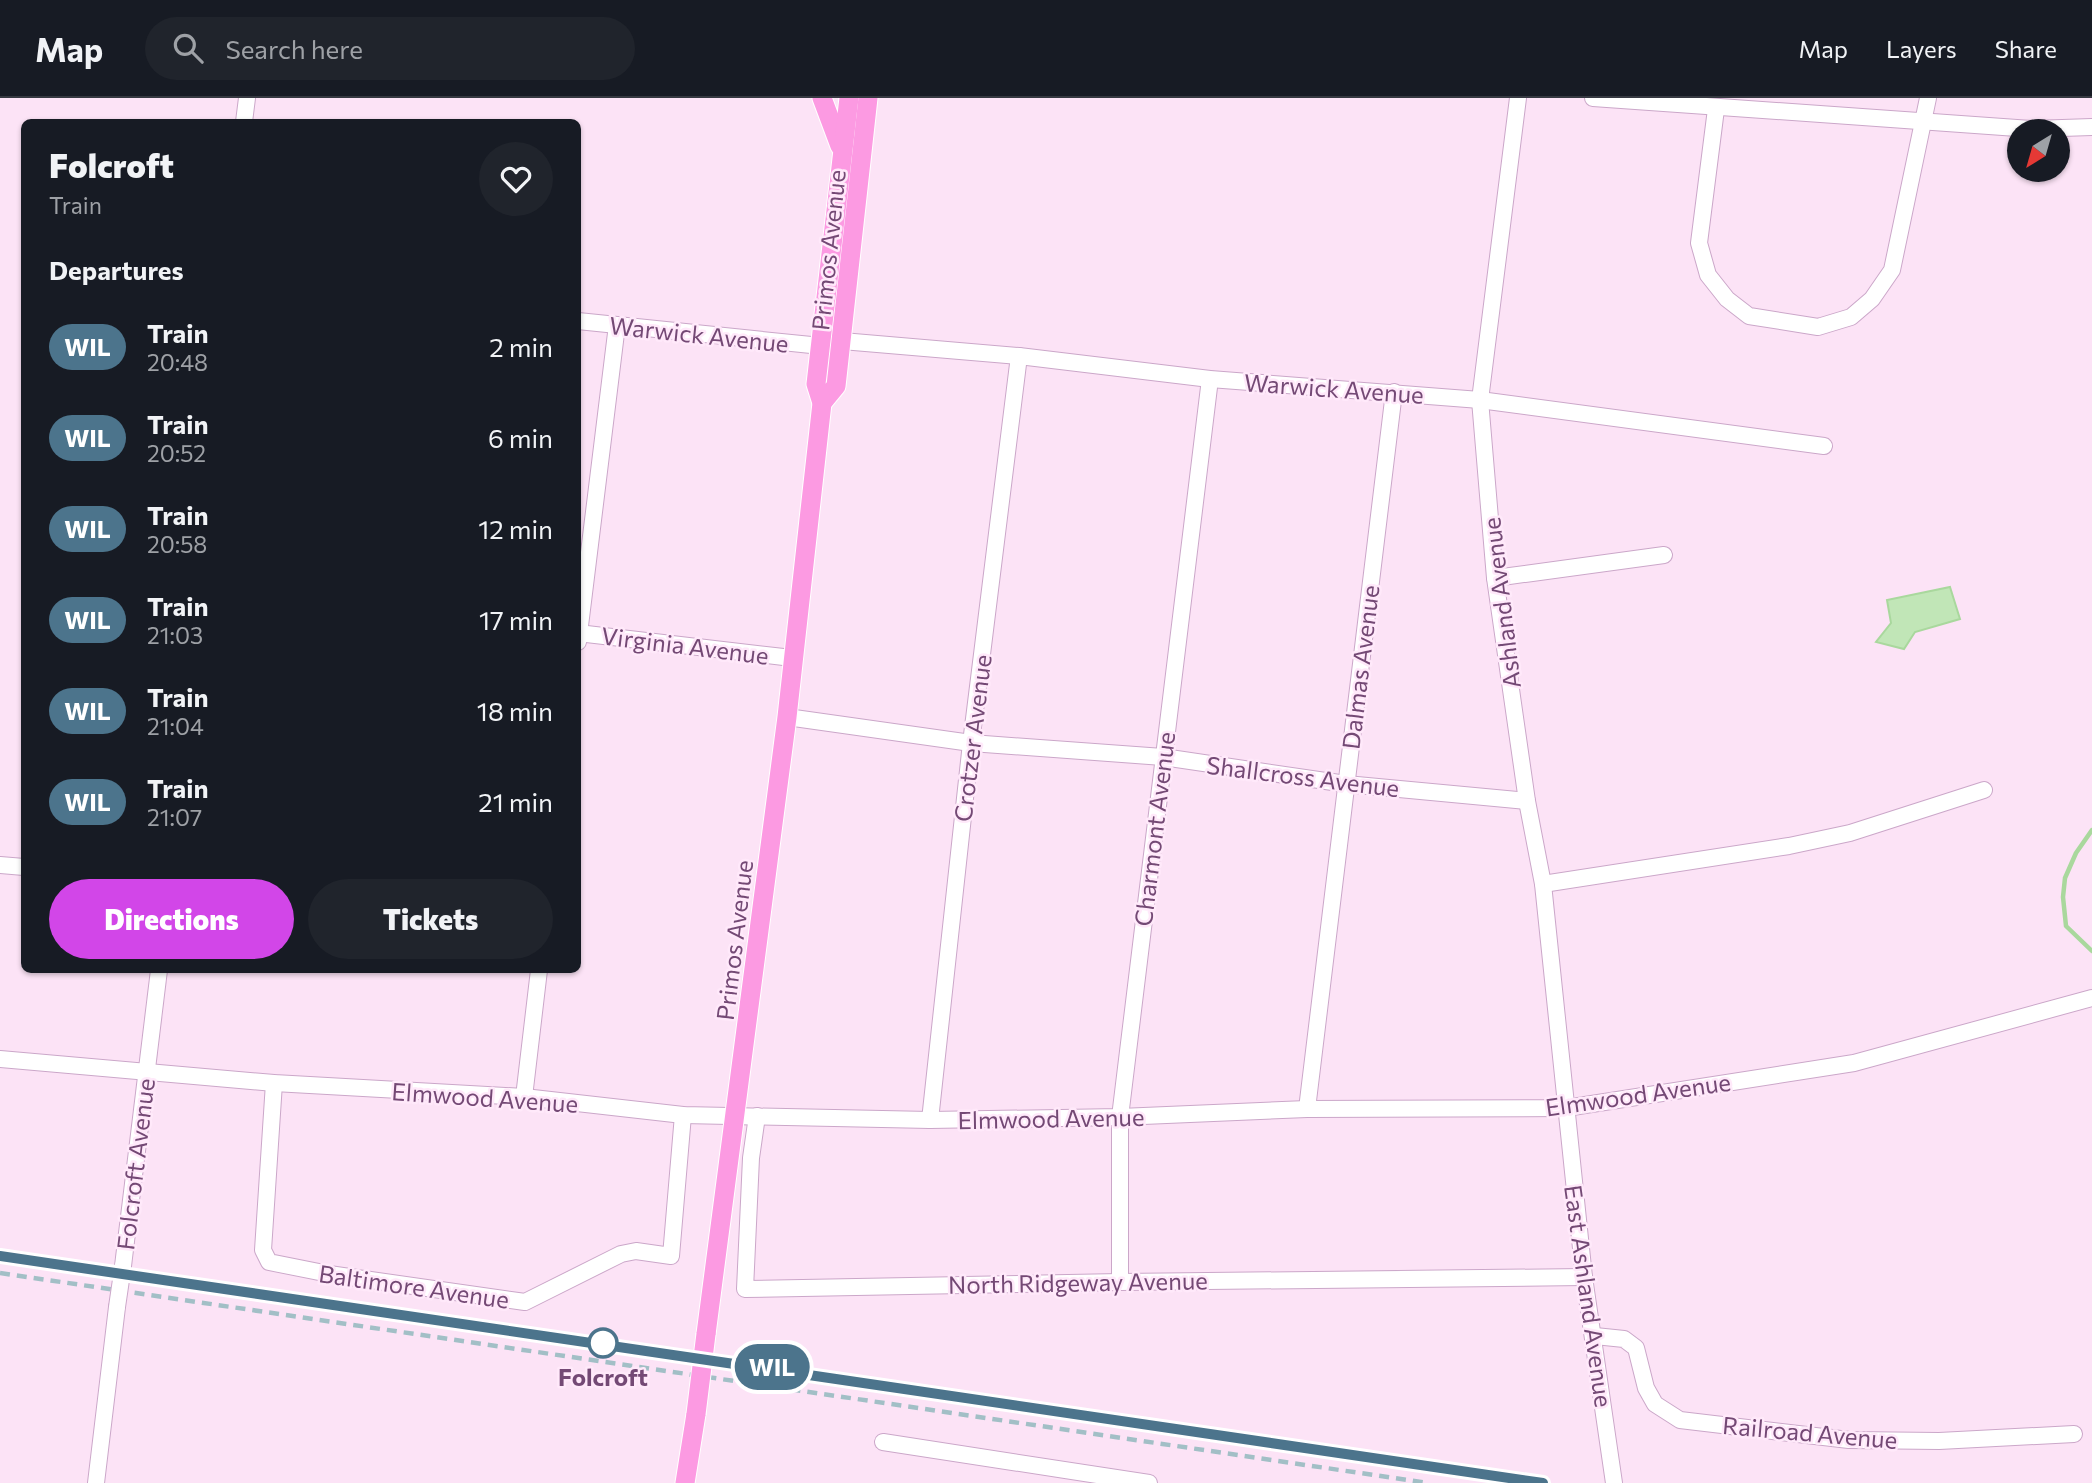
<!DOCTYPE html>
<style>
:root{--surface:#171b24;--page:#20242c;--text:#f1f3f6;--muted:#9ea1a6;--line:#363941;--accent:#d246e8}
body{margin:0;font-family:Commissioner,sans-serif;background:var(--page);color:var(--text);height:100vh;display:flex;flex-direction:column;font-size:26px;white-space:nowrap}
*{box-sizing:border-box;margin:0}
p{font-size:23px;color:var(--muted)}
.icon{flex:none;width:38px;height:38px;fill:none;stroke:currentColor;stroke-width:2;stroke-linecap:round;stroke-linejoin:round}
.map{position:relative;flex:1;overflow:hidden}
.side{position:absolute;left:21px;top:21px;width:560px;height:854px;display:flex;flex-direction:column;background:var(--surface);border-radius:10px;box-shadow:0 2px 5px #0004}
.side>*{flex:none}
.badge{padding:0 14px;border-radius:23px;font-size:24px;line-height:46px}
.needle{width:46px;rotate:217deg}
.fabs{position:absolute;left:2007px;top:21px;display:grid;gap:14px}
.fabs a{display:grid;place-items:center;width:63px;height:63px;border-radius:50%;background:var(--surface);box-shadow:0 2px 5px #0004;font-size:35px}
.map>.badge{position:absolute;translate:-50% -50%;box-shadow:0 0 0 4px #fff}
h2{padding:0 28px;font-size:26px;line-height:63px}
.round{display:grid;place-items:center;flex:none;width:74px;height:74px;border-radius:37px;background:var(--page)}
.head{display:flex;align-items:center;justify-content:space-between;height:119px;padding:0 28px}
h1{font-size:33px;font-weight:800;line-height:52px}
.cta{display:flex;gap:14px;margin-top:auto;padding:14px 28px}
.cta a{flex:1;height:80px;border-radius:42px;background:var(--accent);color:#fff;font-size:28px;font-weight:800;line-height:80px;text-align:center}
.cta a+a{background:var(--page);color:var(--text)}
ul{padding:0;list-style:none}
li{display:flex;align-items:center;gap:21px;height:91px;padding:0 28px}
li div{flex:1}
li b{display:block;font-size:26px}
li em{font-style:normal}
li .badge{min-width:77px;font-weight:700;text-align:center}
header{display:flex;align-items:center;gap:42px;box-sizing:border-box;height:98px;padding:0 35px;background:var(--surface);border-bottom:2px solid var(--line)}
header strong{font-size:33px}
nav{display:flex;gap:38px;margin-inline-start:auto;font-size:24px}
.search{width:490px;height:63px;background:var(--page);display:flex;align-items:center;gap:18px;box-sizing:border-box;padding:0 24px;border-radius:38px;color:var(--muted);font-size:26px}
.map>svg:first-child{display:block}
</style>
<header>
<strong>Map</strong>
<div class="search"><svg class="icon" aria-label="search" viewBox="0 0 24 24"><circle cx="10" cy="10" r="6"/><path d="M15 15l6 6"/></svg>Search here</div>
<nav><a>Map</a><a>Layers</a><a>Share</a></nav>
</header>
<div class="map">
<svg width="2092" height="1385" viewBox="0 0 2092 1385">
<rect width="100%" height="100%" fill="#fce3f6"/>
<!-- water -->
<path fill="#c1e6b7" stroke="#a9d89d" stroke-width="2" d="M1950,489L1960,521L1915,534L1904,551L1876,544L1891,525L1887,502Z"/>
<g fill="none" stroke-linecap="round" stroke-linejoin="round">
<!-- stream -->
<path stroke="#a9d89d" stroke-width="4.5" d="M2092,732L2076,755L2065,780L2063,799L2066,828L2092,853"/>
<!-- minor casing -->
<g stroke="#cba7c9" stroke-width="18">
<g id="minor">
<path d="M1518,0L1480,302L1495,480L1527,703L1543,786L1584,1179L1614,1385"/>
<path d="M1593,0L2031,31L2092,29"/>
<path d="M1716,11L1699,145L1708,177L1727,201L1749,218L1818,229L1851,219L1872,201L1892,172L1928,0"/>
<path d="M244,24L247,0"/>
<path d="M578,223L821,248"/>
<path d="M842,243L1019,258L1210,281L1480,302L1824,348"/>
<path d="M1495,480L1664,457"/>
<path d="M578,535L792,560"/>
<path d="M578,544L617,227"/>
<path d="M787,619L971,645L1163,659L1346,686L1527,703"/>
<path d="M0,767L24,769"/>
<path d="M1543,786L1789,748L1850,735L1984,692"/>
<path d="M0,961L274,985L524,999L683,1017L930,1022L1120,1019L1307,1011L1566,1010L1854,965L2092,900"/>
<path d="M274,985L263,1152L269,1164L329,1176L525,1204L621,1156L636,1153L671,1158L683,1017"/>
<path d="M524,999L539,872"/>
<path d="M1307,1011L1394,294"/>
<path d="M757,1018L751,1060L745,1191L1120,1184L1584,1179"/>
<path d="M930,1022L971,645L1019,258"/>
<path d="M123,1168L159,872"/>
<path d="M1120,1184V1019L1210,281"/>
<path d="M1595,1238L1624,1241L1636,1250L1646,1290L1655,1306L1680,1322L1849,1342L1939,1343L2074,1336"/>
<path d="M883,1344L1149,1385"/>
<path d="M96,1385L117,1209"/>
</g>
</g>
<!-- major casing -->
<g stroke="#fff" stroke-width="21">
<g id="major">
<path d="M822,0L840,48"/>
<path d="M822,305L836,288L868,0"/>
<path d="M706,1236L787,619L822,305L816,286L849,0"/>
<path d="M685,1385L696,1316"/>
</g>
</g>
<!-- minor -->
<use href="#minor" stroke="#fff" stroke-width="16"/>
<!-- major -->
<use href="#major" stroke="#fc9ae2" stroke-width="19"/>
<!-- rail -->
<g stroke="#a2bfc6" stroke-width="4.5" stroke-dasharray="10 7" stroke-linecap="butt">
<path d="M0,1158L1544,1385"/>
<path d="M0,1175L1428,1385"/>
</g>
<!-- minor-bridge casing -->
<g stroke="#cba7c9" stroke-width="18" stroke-linecap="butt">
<path id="minor-bridge" d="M117,1209L123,1168"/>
</g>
<!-- major-bridge casing -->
<g stroke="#fff" stroke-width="21" stroke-linecap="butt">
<path id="major-bridge" d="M696,1316L706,1236"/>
</g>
<!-- minor-bridge -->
<use href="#minor-bridge" stroke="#fff" stroke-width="16"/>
<!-- major-bridge -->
<use href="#major-bridge" stroke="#fc9ae2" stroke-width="19"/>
</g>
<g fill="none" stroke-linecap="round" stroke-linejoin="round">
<!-- line casing -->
<g stroke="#fff" stroke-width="16">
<path id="line" d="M0,1158L1543,1385"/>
</g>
<!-- line -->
<use href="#line" stroke="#4c748c" stroke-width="10"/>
</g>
<!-- markers -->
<circle fill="#fff" stroke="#4c748c" stroke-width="3.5" cx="603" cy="1245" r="14"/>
<g text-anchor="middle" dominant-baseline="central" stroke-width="5" stroke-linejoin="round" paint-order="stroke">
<!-- street labels -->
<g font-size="24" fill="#744975" stroke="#ffe9fa">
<text transform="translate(828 152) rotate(-84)">Primos Avenue</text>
<text transform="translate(699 236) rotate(6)">Warwick Avenue</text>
<text transform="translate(1334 290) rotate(4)">Warwick Avenue</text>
<text transform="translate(1501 505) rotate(-97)">Ashland Avenue</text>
<text transform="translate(685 547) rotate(7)">Virginia Avenue</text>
<text transform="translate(1360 569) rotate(-83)">Dalmas Avenue</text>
<text transform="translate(972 640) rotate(-83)">Crotzer Avenue</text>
<text transform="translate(1303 678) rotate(7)">Shallcross Avenue</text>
<text transform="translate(1154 731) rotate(-83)">Charmont Avenue</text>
<text transform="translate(734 842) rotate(-83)">Primos Avenue</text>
<text transform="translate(1638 996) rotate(-8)">Elmwood Avenue</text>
<text transform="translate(485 999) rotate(4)">Elmwood Avenue</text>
<text transform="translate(1051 1020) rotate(-1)">Elmwood Avenue</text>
<text transform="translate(135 1066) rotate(-83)">Folcroft Avenue</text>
<text transform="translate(1078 1184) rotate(-1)">North Ridgeway Avenue</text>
<text transform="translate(414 1188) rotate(8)">Baltimore Avenue</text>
<text transform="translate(1589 1198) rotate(82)">East Ashland Avenue</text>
<text transform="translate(1810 1334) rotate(5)">Railroad Avenue</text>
</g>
<!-- stop labels -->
<g font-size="24" font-weight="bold" fill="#744975" stroke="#ffe9fa">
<text x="603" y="1278">Folcroft</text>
</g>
</g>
</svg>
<div class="fabs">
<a><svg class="needle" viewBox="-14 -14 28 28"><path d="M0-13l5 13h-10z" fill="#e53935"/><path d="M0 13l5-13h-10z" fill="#9ea1a6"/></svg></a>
</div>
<b class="badge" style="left:772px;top:1269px;background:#4c748c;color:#fff">WIL</b>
<section class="side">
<div class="head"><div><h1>Folcroft</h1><p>Train</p></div><a class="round"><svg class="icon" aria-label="heart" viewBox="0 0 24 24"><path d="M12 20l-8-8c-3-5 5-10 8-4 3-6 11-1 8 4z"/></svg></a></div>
<h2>Departures</h2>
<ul>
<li><span class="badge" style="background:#4c748c;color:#fff">WIL</span><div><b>Train</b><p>20:48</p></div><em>2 min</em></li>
<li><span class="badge" style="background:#4c748c;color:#fff">WIL</span><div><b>Train</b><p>20:52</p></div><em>6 min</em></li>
<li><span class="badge" style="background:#4c748c;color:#fff">WIL</span><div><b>Train</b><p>20:58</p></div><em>12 min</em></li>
<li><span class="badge" style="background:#4c748c;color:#fff">WIL</span><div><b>Train</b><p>21:03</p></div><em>17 min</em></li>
<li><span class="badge" style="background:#4c748c;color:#fff">WIL</span><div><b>Train</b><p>21:04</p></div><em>18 min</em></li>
<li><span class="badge" style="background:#4c748c;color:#fff">WIL</span><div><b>Train</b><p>21:07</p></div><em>21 min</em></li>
</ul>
<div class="cta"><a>Directions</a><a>Tickets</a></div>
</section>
</div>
